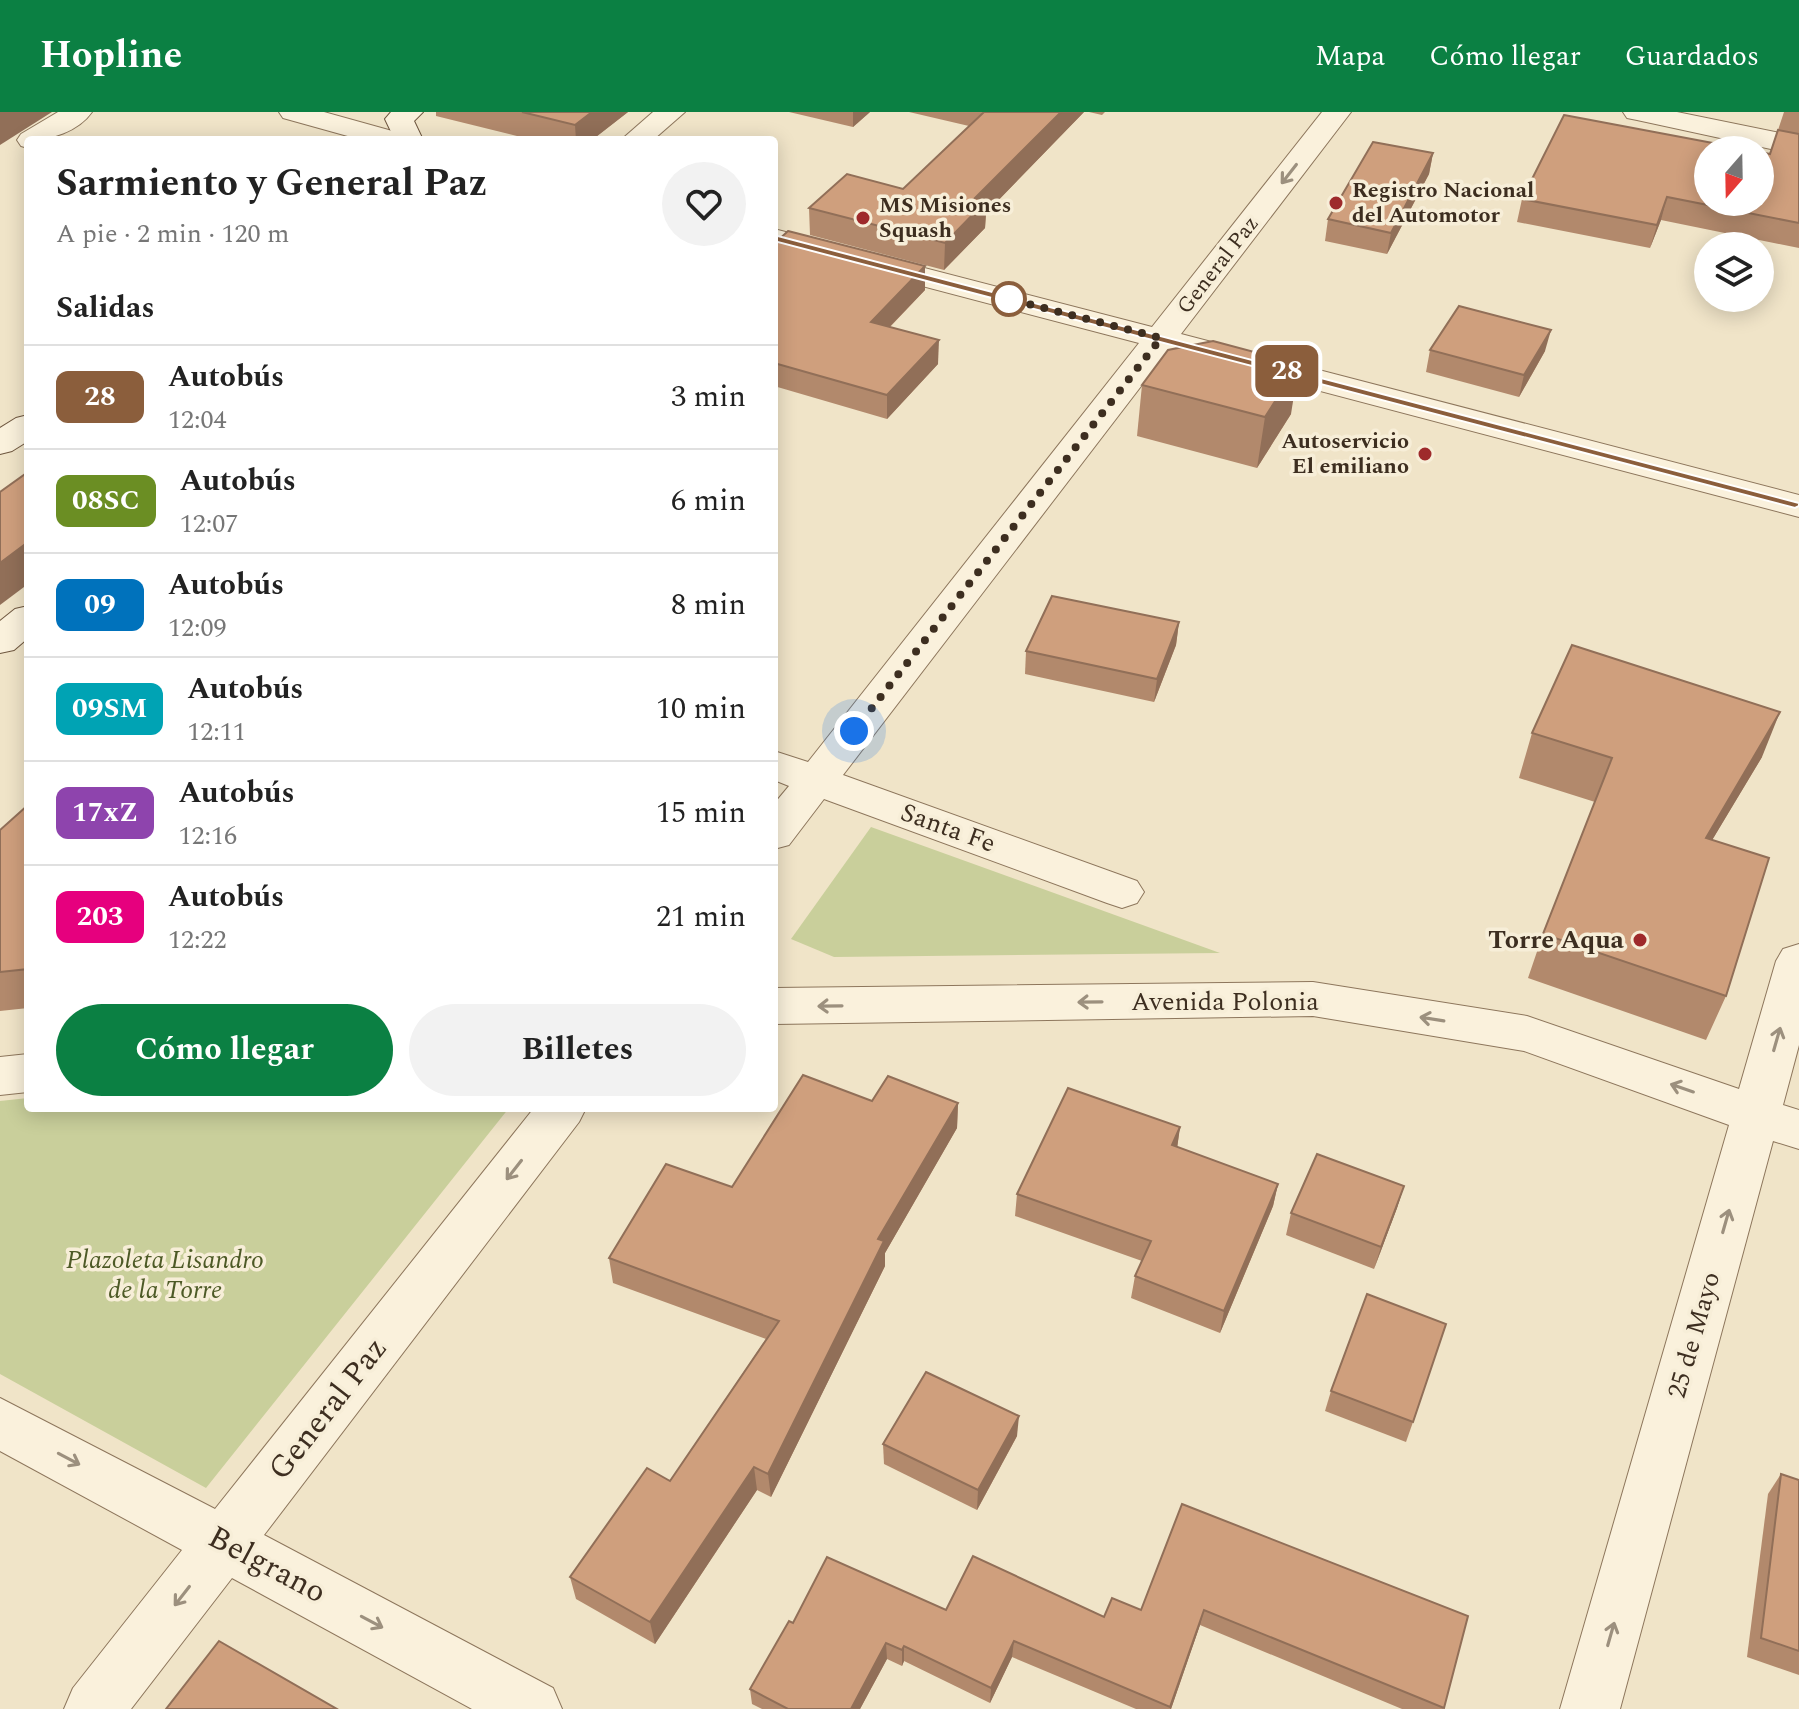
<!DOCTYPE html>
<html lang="es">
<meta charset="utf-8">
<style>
:root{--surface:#fff;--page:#f2f2f2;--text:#222;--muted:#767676;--line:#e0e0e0;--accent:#0b8043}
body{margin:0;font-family:Spectral,serif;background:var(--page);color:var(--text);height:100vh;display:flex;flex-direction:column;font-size:30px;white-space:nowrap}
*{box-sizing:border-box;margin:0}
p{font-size:26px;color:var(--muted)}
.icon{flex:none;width:44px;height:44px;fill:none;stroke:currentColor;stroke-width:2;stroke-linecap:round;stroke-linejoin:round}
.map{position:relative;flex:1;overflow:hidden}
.details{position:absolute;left:24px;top:24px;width:754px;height:976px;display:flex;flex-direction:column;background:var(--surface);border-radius:8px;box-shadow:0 4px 20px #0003}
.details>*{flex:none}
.badge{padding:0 16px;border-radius:12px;font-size:28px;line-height:52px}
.needle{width:52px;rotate:200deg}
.fabs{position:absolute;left:1694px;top:24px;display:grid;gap:16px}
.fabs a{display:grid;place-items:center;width:80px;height:80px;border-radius:50%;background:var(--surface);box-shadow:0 4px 20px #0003;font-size:40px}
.you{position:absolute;width:40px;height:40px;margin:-20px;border:6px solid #fff;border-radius:50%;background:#1a73e8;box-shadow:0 0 0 12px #1a73e833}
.map>.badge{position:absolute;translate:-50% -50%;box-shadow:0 0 0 4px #fff}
h2{padding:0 32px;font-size:30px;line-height:72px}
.round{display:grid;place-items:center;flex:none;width:84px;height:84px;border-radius:42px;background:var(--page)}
.summary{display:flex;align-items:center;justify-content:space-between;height:136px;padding:0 32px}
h1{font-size:38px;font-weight:700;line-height:60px}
.cta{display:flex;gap:16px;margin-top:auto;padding:16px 32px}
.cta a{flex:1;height:92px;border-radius:48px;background:var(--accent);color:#fff;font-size:32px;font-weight:700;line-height:92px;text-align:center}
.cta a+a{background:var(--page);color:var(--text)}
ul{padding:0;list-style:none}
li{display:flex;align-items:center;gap:24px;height:104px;padding:0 32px;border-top:2px solid var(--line)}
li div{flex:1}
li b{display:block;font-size:30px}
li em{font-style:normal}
li .badge{min-width:88px;font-weight:700;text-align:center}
header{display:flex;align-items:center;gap:48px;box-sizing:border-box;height:112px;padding:0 40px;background:var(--accent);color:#fff}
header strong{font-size:38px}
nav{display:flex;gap:44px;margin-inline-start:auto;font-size:28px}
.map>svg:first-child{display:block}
</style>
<header>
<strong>Hopline</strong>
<nav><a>Mapa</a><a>Cómo llegar</a><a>Guardados</a></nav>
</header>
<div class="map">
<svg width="1799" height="1597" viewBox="0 0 1799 1597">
<rect width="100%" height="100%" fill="#f0e4c8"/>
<!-- green -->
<g fill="#c9cf9b">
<path d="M871,715L1220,841L834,845L791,827Z"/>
<path d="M28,986V996H509L206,1376L0,1262V989Z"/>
</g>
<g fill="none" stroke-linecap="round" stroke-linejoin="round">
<!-- minor casing -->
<g stroke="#8d765c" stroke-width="2">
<g id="minor">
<path d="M58,0H92C78,20 50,28 28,28V36L21,34L17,28L21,22Z"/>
<path d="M279,0H324L403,22L407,28H362L283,6Z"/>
<path d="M653,0H685L653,28H621Z"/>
<path d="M1322,0H1351L1181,222L1799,383V405L1168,239L843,663L1137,769L1144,780L1137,791L1122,796L1107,791L824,687L789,733L774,737V692L789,674L774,668V639L808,650L1139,231L774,135V117L1152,215Z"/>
<path d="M1623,0H1677L1799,25V43L1637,8L1627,6Z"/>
<path d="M1799,832V933L1783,993L1799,998V1037L1773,1029L1620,1597H1560L1729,1013L1524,939L1313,904L774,912V876L1313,870L1527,904L1739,977L1776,849L1783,837Z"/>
<path d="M28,942V980L0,983V945Z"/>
<path d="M534,996H586L579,1010L264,1423L553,1576L562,1597H472L232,1466L131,1597H64L73,1576L182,1438L0,1339V1286L215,1397Z"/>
</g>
</g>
<!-- secondary casing -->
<g stroke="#6f573f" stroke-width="2">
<g id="secondary">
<path d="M391,0H423L414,9L423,28H395L385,7Z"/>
<path d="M28,303V329L12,339L0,342V316L16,306Z"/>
<path d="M28,494V526L14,538L0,541V509L15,497Z"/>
</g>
</g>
<!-- minor -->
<use href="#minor" fill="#faf1dc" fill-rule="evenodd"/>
<!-- secondary -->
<use href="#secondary" fill="#faf1dc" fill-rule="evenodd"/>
</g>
<!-- wall -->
<g fill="#b2896c">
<path d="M436,0H628L592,28H533L436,4Z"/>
<path d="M789,0H870L853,15Z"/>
<path d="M909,0H1084L986,101L985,116L944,158L810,123L809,96L903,77L969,14Z"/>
<path d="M1089,0H1105L1102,3Z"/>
<path d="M1784,0H1799V136L1661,108L1650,136L1517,110L1522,87L1770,42Z"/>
<path d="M1433,41L1429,62L1387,142L1325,129L1328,107Z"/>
<path d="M774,132L925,178L890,215L938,252L887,307L774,274Z"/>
<path d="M1430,238L1545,239L1519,285L1426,260Z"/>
<path d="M1142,273L1291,302L1257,356L1137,324Z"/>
<path d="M1179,510L1176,533L1154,590L1025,562L1026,539Z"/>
<path d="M1532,621L1762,645L1712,728L1726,884L1706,928L1528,866L1543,822L1595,690L1519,666Z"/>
<path d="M28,693V896L0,899V718Z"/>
<path d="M872,989L958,991L957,1016L885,1141V1154L771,1385L757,1378L655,1532L576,1487L570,1465L670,1369L766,1227L613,1171L609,1146L732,1075Z"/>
<path d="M1180,1015L1177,1035L1278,1072L1273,1094L1220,1221L1131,1186L1135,1164L1142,1149L1015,1104L1017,1082Z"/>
<path d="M1404,1074L1397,1096L1374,1157L1286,1123L1291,1101Z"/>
<path d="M1331,1279L1413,1310L1406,1330L1325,1299Z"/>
<path d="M1017,1324L977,1398L884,1352L883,1332Z"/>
<path d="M1781,1362L1799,1368V1563L1747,1545L1768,1382Z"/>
<path d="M1182,1392L1468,1504L1443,1597H1402L1200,1513L1171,1597H1136L1012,1545L990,1591L904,1549L902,1554L887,1547L860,1597H762L752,1592L750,1577L793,1511L946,1498L1104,1505L1141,1498Z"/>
</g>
<!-- shaded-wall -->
<g fill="#916f58">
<path d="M0,0H52L0,33Z"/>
<path d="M592,0H628L592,28H576L575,13Z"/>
<path d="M853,0H870L853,15Z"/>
<path d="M1061,0H1084L986,101L985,116L944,158L945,131L975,86Z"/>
<path d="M1433,41L1429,62L1387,142L1391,121Z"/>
<path d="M1667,85L1661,108L1650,136L1657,113Z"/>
<path d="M925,154V178L872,233L871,210Z"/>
<path d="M1551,218L1545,239L1519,285L1524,263Z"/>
<path d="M939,228L938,252L887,307V283Z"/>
<path d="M1299,252L1291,302L1257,356L1265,305Z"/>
<path d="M28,430V472L0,493V451Z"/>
<path d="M1179,510L1176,533L1154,590L1157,567Z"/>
<path d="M1780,600L1762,645L1687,770L1706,726Z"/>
<path d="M958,991L957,1016L885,1141V1154L771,1385L768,1362L878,1127Z"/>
<path d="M1180,1015L1177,1037L1172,1033Z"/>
<path d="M1278,1072L1273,1094L1220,1221L1224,1199Z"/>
<path d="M1404,1074L1397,1096L1374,1157L1381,1135Z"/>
<path d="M1019,1304L1017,1324L977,1398L978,1378Z"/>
<path d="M754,1355L757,1378L655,1532L650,1510Z"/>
<path d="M1204,1498L1200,1513L1171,1597H1170Z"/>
<path d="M1014,1529L1012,1545L990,1591L991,1576Z"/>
<path d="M886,1531L887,1547L860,1597H851Z"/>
<path d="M904,1534V1549L902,1554V1538Z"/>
</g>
<!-- building -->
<g fill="#cf9f7d" stroke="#916f58" stroke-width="2">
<path d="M522,0H592L575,13Z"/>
<path d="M984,0H1061L975,86L986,89L945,131L809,96L847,62L903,77Z"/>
<path d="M1564,3L1750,38H1708V90H1760V40L1770,42L1778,18L1799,22V111L1667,85L1657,113L1522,87Z"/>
<path d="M1373,30L1433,41L1391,121L1328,107Z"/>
<path d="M788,119L925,154L871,210L939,228L887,283L774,251V132Z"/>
<path d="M1459,194L1551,218L1524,263L1430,238Z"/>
<path d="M1213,229L1299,252L1265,305L1142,273L1168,238Z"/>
<path d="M28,360V430L0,451V380Z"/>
<path d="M1052,484L1179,510L1157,567L1026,539Z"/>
<path d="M1572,533L1780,600L1706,726L1769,746L1726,884L1543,822L1612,646L1532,621Z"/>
<path d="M28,693V857L0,860V718Z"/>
<path d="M803,963L872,989L888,964L958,991L878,1127L884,1129L768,1362L754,1355L650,1510L570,1465L647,1356L670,1369L779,1209L609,1146L666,1052L732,1075Z"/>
<path d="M1068,976L1180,1015L1172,1033L1278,1072L1224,1199L1135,1164L1151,1129L1017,1082Z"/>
<path d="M1317,1042L1404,1074L1381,1135L1291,1101Z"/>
<path d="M1367,1182L1446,1212L1413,1310L1331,1279Z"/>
<path d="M926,1260L1019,1304L978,1378L883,1332Z"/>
<path d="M1781,1362L1799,1368V1539L1761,1526Z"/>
<path d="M1182,1392L1468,1504L1444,1596L1204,1498L1170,1595L1014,1529L991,1576L904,1534L902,1538L886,1531L851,1597H788L750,1577L789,1509L793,1511L827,1445L946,1498L973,1444L1104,1505L1112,1486L1141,1498Z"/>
<path d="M219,1529L337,1597H166Z"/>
</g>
<!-- one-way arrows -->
<defs><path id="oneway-shaft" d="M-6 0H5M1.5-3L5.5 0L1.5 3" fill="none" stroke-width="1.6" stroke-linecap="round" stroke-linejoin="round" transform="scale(2)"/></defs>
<g stroke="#9c907e">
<use href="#oneway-shaft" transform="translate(1289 62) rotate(128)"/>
<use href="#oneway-shaft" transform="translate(1090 890) rotate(179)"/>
<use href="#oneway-shaft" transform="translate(830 894) rotate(179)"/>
<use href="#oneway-shaft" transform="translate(1432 907) rotate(-171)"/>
<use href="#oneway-shaft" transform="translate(1777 927) rotate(-74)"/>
<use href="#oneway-shaft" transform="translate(1682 976) rotate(-161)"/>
<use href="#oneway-shaft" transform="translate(514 1058) rotate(128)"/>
<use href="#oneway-shaft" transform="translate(1726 1109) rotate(-74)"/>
<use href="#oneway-shaft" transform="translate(69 1347) rotate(28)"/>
<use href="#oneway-shaft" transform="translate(182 1484) rotate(128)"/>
<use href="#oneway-shaft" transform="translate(372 1510) rotate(28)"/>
<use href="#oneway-shaft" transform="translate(1611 1522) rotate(-74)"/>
</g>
<!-- line -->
<path fill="#8b5e3c" stroke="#fff" stroke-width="2" d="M774,123L1799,391V394L1795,396L770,128L769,126Z"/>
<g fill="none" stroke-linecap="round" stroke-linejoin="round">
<!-- walk -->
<path stroke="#3d2e20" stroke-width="8" stroke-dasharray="0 14.4" d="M854,619L1161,226L1009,187"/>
</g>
<!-- markers -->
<g fill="#9e2a2b" stroke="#f7eed8" stroke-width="3">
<circle cx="1336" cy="91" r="8"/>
<circle cx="863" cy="106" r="8"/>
<circle cx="1425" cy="342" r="8"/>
<circle cx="1640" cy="828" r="8"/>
</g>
<circle fill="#fff" stroke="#8b5e3c" stroke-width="4" cx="1009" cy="187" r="16"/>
<g text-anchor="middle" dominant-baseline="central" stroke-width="7" stroke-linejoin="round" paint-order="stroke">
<!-- far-poi labels -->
<g font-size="22" font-weight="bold" fill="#3d2e20" stroke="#f7eed8" text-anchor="start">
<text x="1352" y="78">Registro Nacional<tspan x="1352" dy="25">del Automotor</tspan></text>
<text x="879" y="93">MS Misiones<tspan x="879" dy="25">Squash</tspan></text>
<text x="1409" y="329" text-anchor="end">Autoservicio<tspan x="1409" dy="25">El emiliano</tspan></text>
</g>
<!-- far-street labels -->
<g font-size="22" fill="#3d2e20" stroke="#f7eed8">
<text transform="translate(1218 153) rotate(-52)">General Paz</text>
</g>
<!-- street labels -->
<g font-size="26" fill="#3d2e20" stroke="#f7eed8">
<text transform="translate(948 716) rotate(20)">Santa Fe</text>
<text x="1225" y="890">Avenida Polonia</text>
<text transform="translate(1694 1223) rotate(-74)">25 de Mayo</text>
</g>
<!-- poi labels -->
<g font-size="26" font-weight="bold" fill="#3d2e20" stroke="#f7eed8" text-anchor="end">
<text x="1624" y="828">Torre Aqua</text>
</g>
<!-- park labels -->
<g font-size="26" font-style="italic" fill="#4d5a26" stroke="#f7eed8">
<text x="165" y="1148">Plazoleta Lisandro<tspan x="165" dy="30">de la Torre</tspan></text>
</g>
<!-- near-street labels -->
<g font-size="32" fill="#3d2e20" stroke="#f7eed8">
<text transform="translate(328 1297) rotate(-52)">General Paz</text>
<text transform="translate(267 1453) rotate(28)">Belgrano</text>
</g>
</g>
</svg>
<div class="fabs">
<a><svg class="needle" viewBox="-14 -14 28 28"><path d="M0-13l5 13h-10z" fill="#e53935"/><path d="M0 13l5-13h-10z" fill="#767676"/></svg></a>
<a><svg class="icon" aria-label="layers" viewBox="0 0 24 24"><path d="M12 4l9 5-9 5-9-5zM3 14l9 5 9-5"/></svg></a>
</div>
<div class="you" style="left:854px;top:619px"></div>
<b class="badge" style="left:1287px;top:259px;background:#8b5e3c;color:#fff">28</b>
<section class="details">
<div class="summary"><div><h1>Sarmiento y General Paz</h1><p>A pie · 2 min · 120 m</p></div><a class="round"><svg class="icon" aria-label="heart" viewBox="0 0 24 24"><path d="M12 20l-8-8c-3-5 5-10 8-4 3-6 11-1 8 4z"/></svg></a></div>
<h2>Salidas</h2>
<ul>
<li><span class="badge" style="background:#8b5e3c;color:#fff">28</span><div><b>Autobús</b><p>12:04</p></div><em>3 min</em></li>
<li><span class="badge" style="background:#6b8e23;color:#fff">08SC</span><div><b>Autobús</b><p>12:07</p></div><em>6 min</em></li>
<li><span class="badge" style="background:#0072bc;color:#fff">09</span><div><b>Autobús</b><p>12:09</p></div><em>8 min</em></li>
<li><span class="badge" style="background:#00a3b4;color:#fff">09SM</span><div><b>Autobús</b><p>12:11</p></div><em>10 min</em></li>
<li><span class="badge" style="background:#8e44ad;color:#fff">17xZ</span><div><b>Autobús</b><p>12:16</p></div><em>15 min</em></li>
<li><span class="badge" style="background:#e6007e;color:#fff">203</span><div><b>Autobús</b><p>12:22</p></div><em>21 min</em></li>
</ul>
<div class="cta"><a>Cómo llegar</a><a>Billetes</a></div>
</section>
</div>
